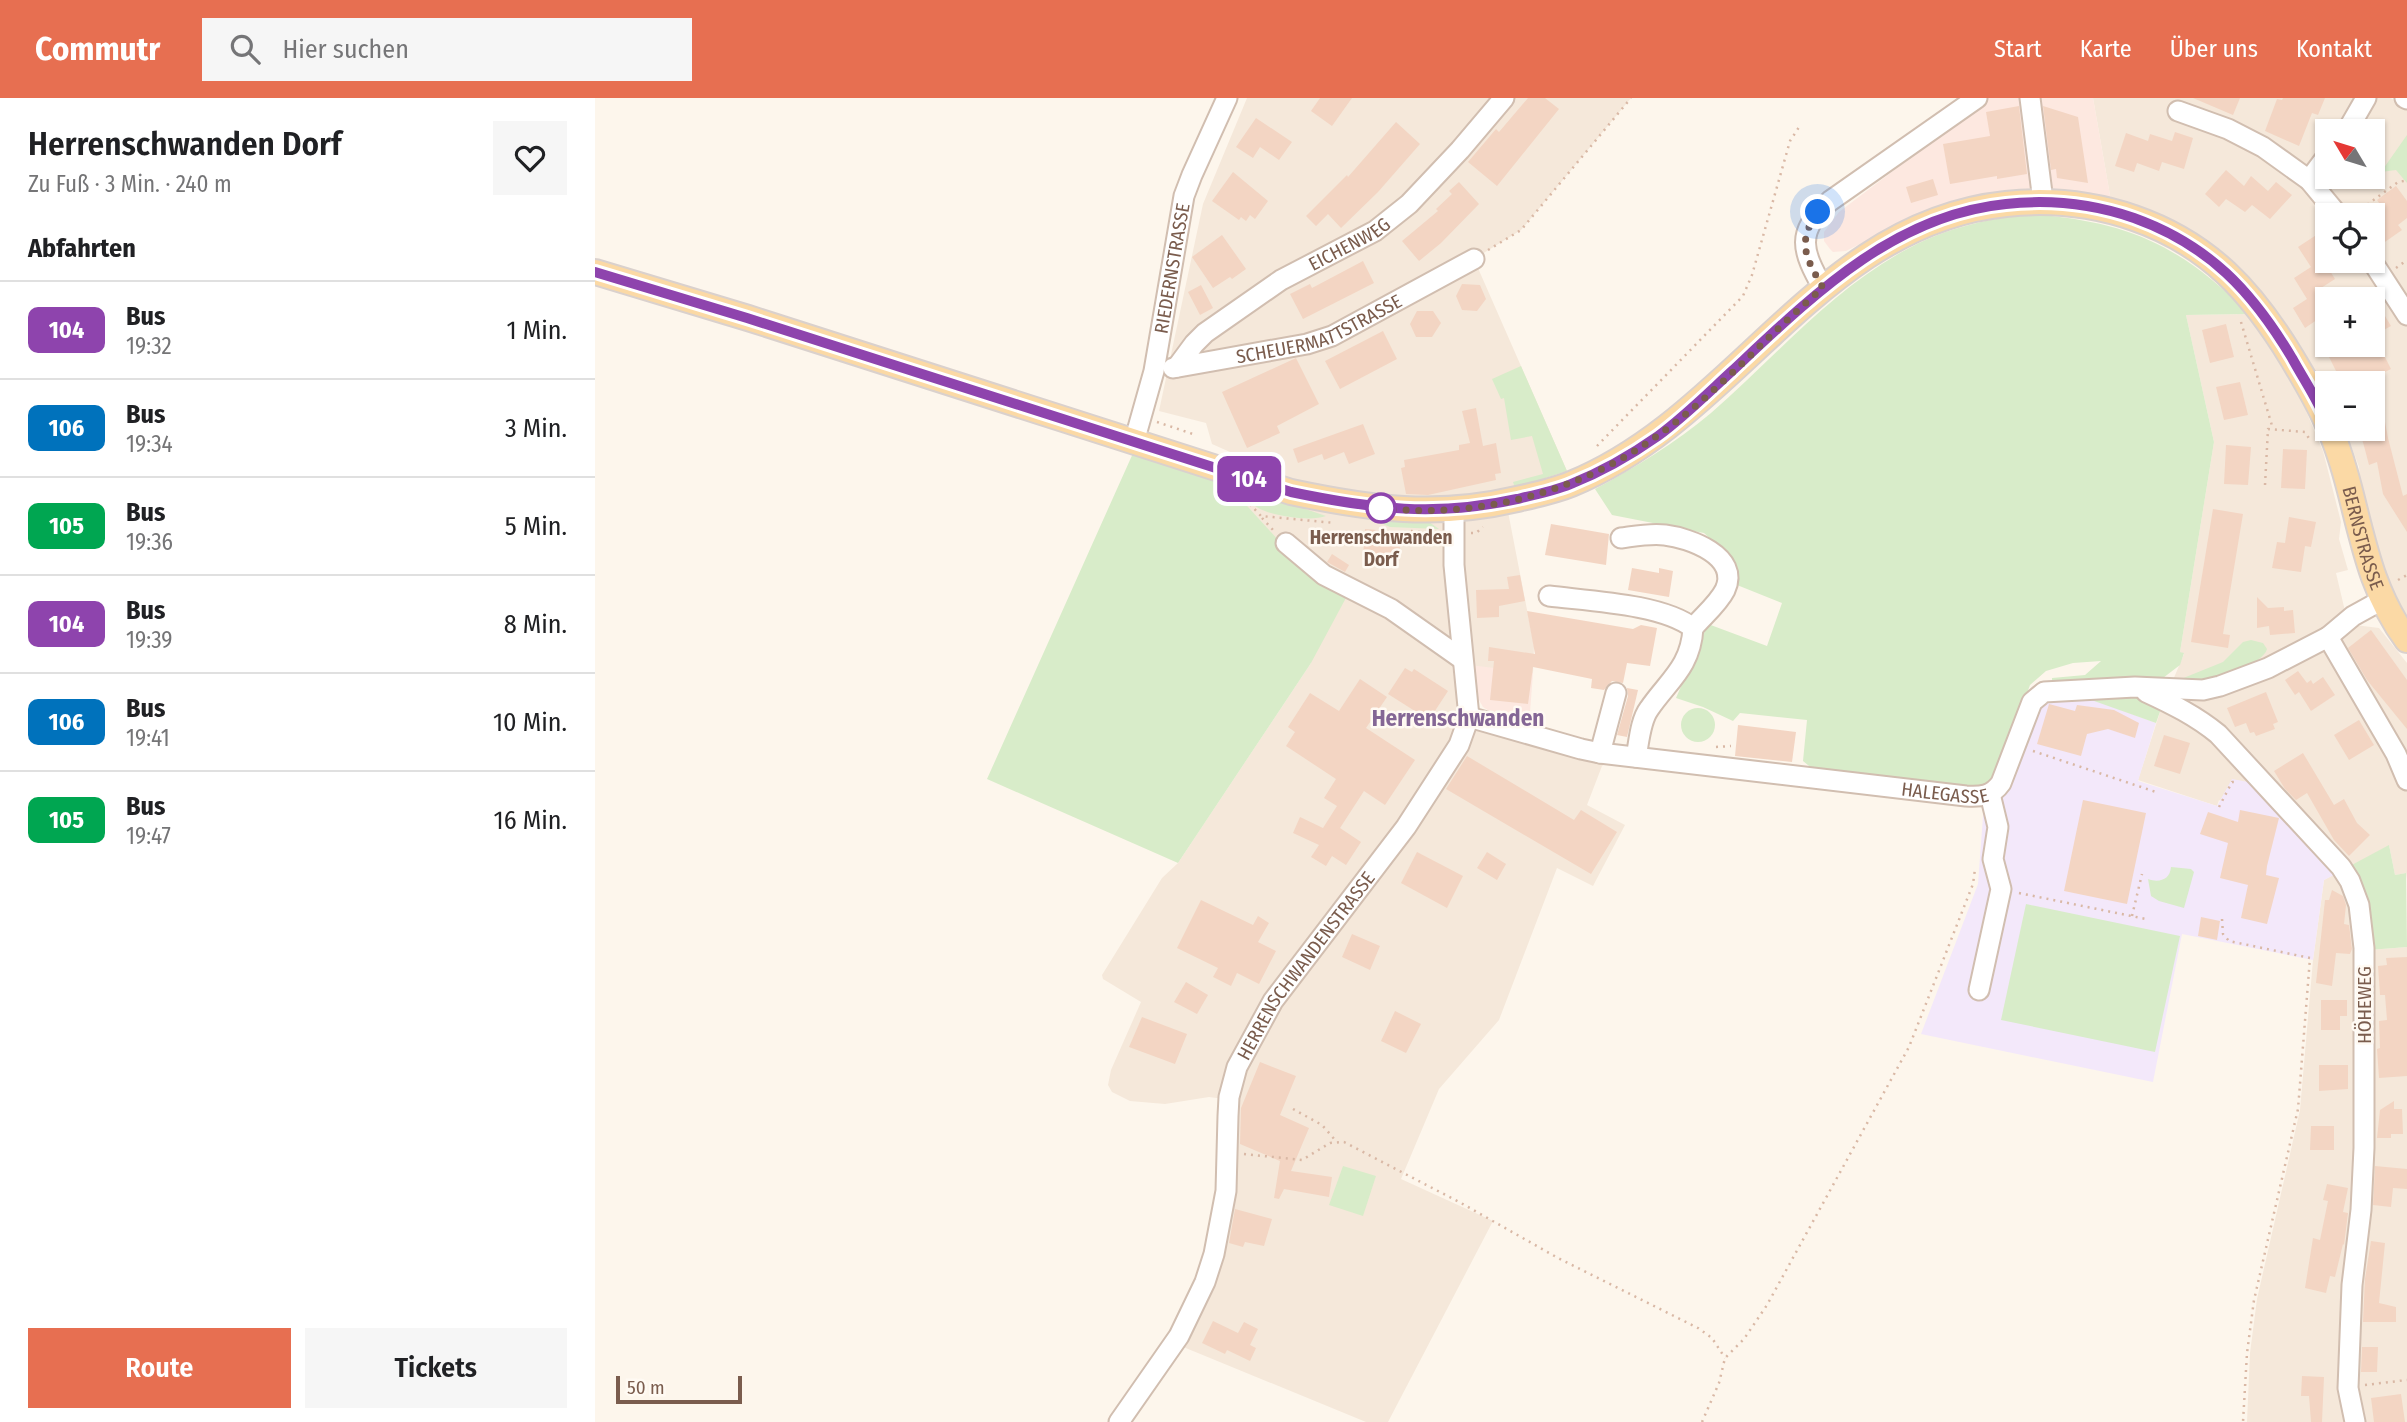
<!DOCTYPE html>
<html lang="de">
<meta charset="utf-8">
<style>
:root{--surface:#fff;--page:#f6f6f6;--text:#202124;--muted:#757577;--line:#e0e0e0;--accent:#e76f51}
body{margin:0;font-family:"Fira Sans Condensed",sans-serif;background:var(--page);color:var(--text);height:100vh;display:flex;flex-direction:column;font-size:26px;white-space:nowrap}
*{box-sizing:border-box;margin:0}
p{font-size:23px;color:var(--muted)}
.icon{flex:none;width:38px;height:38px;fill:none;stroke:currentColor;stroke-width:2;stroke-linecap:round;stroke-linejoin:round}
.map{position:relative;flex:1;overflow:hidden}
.side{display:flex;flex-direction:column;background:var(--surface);width:595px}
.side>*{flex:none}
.badge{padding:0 14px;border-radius:10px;font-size:24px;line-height:46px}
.needle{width:46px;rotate:308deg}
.tools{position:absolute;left:1720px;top:21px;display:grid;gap:14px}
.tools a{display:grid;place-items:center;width:70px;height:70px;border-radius:0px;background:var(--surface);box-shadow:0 2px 5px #0004;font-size:35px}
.scale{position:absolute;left:21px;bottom:18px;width:126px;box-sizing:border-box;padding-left:7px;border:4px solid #7a5c4d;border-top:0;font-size:19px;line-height:24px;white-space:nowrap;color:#7a5c4d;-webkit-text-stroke:5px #fffaf3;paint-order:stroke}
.you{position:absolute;width:35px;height:35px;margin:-18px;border:5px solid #fff;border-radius:50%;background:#1a73e8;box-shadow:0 0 0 10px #1a73e833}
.map>.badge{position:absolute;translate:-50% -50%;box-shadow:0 0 0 4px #fff}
h2{padding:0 28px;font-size:26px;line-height:63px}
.round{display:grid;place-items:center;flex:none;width:74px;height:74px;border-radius:0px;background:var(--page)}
.overview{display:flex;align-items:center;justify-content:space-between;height:119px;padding:0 28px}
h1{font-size:33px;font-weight:600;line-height:52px}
.cta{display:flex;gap:14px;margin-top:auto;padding:14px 28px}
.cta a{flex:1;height:80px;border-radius:0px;background:var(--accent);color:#fff;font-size:28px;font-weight:600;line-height:80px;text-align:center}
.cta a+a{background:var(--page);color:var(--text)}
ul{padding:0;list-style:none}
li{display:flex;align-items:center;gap:21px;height:98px;padding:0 28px;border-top:2px solid var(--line)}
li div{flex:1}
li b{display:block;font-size:26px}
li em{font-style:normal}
li .badge{min-width:77px;font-weight:700;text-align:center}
header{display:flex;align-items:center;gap:42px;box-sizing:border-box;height:98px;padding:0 35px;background:var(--accent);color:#fff}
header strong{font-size:33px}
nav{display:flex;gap:38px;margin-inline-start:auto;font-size:24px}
.search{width:490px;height:63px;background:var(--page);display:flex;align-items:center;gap:18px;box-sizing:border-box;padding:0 24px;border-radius:0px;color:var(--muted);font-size:26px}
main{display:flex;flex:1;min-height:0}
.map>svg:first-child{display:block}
</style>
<header>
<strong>Commutr</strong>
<div class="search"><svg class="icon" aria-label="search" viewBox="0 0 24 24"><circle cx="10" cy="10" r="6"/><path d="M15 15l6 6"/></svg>Hier suchen</div>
<nav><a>Start</a><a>Karte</a><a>Über uns</a><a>Kontakt</a></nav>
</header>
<main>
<section class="side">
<div class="overview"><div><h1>Herrenschwanden Dorf</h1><p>Zu Fuß · 3 Min. · 240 m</p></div><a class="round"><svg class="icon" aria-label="heart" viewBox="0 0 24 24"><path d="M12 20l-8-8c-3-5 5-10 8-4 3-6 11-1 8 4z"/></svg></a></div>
<h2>Abfahrten</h2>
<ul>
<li><span class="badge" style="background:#8e44ad;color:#fff">104</span><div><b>Bus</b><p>19:32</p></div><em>1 Min.</em></li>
<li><span class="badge" style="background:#0072bc;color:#fff">106</span><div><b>Bus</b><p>19:34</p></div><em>3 Min.</em></li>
<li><span class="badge" style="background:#00a651;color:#fff">105</span><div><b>Bus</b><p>19:36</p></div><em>5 Min.</em></li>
<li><span class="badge" style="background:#8e44ad;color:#fff">104</span><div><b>Bus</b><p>19:39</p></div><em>8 Min.</em></li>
<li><span class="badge" style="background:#0072bc;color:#fff">106</span><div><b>Bus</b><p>19:41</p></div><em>10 Min.</em></li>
<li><span class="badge" style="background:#00a651;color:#fff">105</span><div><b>Bus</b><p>19:47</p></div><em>16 Min.</em></li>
</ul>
<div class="cta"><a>Route</a><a>Tickets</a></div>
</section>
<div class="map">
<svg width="1812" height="1324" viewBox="0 0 1812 1324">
<rect width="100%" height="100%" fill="#fdf6ec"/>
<!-- residential -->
<g fill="#f5e8da" fill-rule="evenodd">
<path d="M652,0H1036L926,132L879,161L972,373L909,393L939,548L938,575L857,566L862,602L861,623L990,663H1014L1007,668L992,707L1030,727L998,788L962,770L904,922L844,991L806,1081L898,1123L793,1324H771L581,1246L618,1131L629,1001L614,999L570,1006L535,1003L517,994L513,987L516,972L546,904L508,881L507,877L567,780L583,765L716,565L718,480L642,399L649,394L651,390L644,358L617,346L611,325L564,313L608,106Z"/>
<path d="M1498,0H1795L1812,8V523L1788,477L1767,405L1764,369L1750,331H1778V285H1732V305L1680,215L1516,103ZM1732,33H1778V79H1732ZM1732,117H1778V163H1732ZM1732,201H1778V247H1732Z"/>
<path d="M1654,216L1673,243L1706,301L1728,353L1746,424L1744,441L1753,472L1741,475L1754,530L1760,527L1784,530L1812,565V781L1811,775L1800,777L1794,747L1774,852L1812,849V1324H1652L1655,1255L1662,1201L1705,1012L1718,862L1729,782L1742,775L1624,702L1622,708L1543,682L1567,608L1589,556L1585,554L1619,344L1591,217Z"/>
</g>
<!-- commercial -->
<g fill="#fde8e0">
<path d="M1394,0H1498L1516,103L1422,94L1392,97L1357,104L1327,115L1251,153L1238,154L1235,151L1229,143V134L1244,114Z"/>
<path d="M875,567L938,575L934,627L900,617L888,609L880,595Z"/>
</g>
<!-- education -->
<path fill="#f3e8fa" d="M1496,601L1561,625L1543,683L1622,708L1637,681L1664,686L1743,775L1729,782L1718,862L1587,836L1558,984L1326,936L1383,786L1389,705L1445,603Z"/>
<!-- green -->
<g fill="#d8ecc9">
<path d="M1812,37V85L1801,72L1786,74Z"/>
<path d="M1446,117C1538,125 1590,151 1654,216L1591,217L1619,344L1585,554L1589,555L1585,567L1564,583L1567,608L1561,625L1457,588V580L1490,577L1506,563L1478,565L1451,573L1435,587L1401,681L1389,691L1219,672L1208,663L1212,622L1145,615L1138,623L1108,609L1081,600L1113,526L1172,548L1187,505L1142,487L1137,483L1131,455L1109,435L1017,417L1000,391C1041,369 1080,345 1116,315C1193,248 1265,157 1367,129C1393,121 1419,118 1446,117Z"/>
<path d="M926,268L972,373L920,390L918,384L948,376L937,338L916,342L909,300L906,301L897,281Z"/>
<path d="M539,353L731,418C716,424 673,418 660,408C656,405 653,398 650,394L643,398L718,480L752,498L716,565L583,765L392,681Z"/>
<path d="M802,422L834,424L844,431L795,429L786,425Z"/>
<path d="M1656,542L1668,545L1672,551C1669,565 1624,582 1609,583C1602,584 1594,582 1586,581L1628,564L1648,544Z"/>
<circle cx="1103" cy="627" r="17"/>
<path d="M1794,747L1800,777L1811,775L1812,849L1774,852L1753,769Z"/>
<path d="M1576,769L1596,771L1599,774L1589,810L1564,803L1556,798L1553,781C1564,785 1575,782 1576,769Z"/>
<path d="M1431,806L1585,838L1560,954L1406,922Z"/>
<path d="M748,1068L781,1078L768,1118L734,1107Z"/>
</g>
<!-- building -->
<g fill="#f3d5c3">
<path d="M725,0H757L737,28L716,13Z"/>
<path d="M933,0H950L964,11L902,88L873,64L901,31L904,34Z"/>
<path d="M1598,0H1645L1638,17Z"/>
<path d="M1688,0H1730L1723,17L1717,15L1704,48L1670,33L1682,1L1687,2Z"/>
<path d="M1424,8L1432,76L1402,81V78L1355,86L1348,46L1395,38L1391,14Z"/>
<path d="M1448,8L1483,19L1493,85L1462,80L1461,71L1456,72Z"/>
<path d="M661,20L697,44L684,62L665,49L658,60L641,49Z"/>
<path d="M801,24L825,46L783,94L746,130L733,116L721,128L711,118L752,77L753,79Z"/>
<path d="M1580,34L1598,40L1589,71L1567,64L1564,73L1542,65L1539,74L1520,68L1531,35L1553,43L1555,36L1577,43Z"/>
<path d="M1631,72L1649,88L1656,78L1673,93L1681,84L1697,97L1675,121L1657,107L1650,114L1631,101L1624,109L1610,96Z"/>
<path d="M638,74L673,103L660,121L655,117L651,123L646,119L644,122L617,103Z"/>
<path d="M1338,81L1343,97L1316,105L1311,89Z"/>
<path d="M864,84L884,106L846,145L824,163L807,143L843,113L841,111L857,96L854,93Z"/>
<path d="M1801,88L1812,103V120L1803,127L1807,132L1787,146L1778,134V115L1787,109L1782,102Z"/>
<path d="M1732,130V153L1725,157L1740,181L1726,190L1732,200V215L1710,230L1698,210L1712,201L1699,180L1716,169L1703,149Z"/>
<path d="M627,137L651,171L637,181L635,179L618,190L597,159Z"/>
<path d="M768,163L779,185L708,221L695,196L715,186L717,190Z"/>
<path d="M867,186L885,187L891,201L882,213L867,212L861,198Z"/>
<path d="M606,187L618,210L605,217L593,194Z"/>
<path d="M1778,198L1796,228L1778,238Z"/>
<path d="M822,213H838L846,225L837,239H821L815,226Z"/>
<path d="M1631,226L1639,259L1615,265L1607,232Z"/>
<path d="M788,233L802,261L745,291L730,263Z"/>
<path d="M1728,247H1784L1796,271L1778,280V273L1753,285H1747Z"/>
<path d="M701,260L724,306L682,328L685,335L652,350L627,294Z"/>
<path d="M1645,284L1653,317L1629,322L1621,289Z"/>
<path d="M1778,297H1785L1793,340L1808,398L1812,396V434L1788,396L1782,364L1774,367L1769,348L1764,331H1778Z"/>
<path d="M881,310L888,348L901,345L906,375L900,376L901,382L833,397L811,396L806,370L810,369L809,362L864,352V347L875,345L867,313Z"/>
<path d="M768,326L780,356L754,366L749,354L729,362L727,356L703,365L698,351Z"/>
<path d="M1631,347L1656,349L1653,387L1629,386Z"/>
<path d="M1688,351L1712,352L1710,391L1686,390Z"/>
<path d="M1618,411L1648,416L1628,536L1635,537L1633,550L1596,544Z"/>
<path d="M1694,419L1721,424L1716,449L1710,448L1706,474L1677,470L1682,444L1690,445Z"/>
<path d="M956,426L1014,436L1011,467L950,457Z"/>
<path d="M770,431L806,434L804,463L768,459Z"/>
<path d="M737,456L754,467L750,474L732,464Z"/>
<path d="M1037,470L1064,475V470L1078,473L1074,499L1033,492Z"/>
<path d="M925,477L930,503L904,508V519L882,520L881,492L914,491L912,479Z"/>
<path d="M1662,499L1673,510L1689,509V513L1698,512L1700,535L1675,537L1674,528L1662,530Z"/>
<path d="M932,513L1038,531L1046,527L1062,530L1055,568L1032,565L1028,585L1017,583L1009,592L996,590L997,581L938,569L933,606L895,602L899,563H893L894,549L940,556Z"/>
<path d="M1776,532L1812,582V631L1772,582L1753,550Z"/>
<path d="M810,570L817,574L819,571L853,593L834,622L793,596Z"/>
<path d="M1703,573L1712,585L1716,582L1718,586L1728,579L1740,597L1716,613L1704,594L1700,597L1690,582Z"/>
<path d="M765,581L792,599L771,630L820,662L790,707L769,693L745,730L766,744L751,767L737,758L731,768L716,759L724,747L698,735L705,719L728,730L742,708L729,700L741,681L691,648L700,634L693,629L715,595L744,613Z"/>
<path d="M1032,590L1043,592L1032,639L1022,637L1033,598Z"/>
<path d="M1671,594L1683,624L1678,626L1680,631L1661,638L1659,634L1655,635L1651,625L1640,629L1632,610Z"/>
<path d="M1454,606L1480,613L1482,607L1519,612L1544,625L1540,640L1513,631L1492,636L1486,658L1442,646Z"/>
<path d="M1764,622L1779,647L1754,662L1739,637Z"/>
<path d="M1143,627L1201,634L1197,664L1140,658Z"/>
<path d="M1569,637L1595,645L1585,676L1559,668Z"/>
<path d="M1708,655L1739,707L1749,701L1762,725L1775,737L1754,758L1739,742L1712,695L1701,702L1690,691L1679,673Z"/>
<path d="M872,658L979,722L986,712L1022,734L996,776L851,691Z"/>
<path d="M1488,702L1551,715L1532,806L1469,793Z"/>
<path d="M1645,712L1684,720L1672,768L1671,777L1684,780L1672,826L1646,820L1653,787L1625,780L1633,745L1605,736L1613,714L1643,724Z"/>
<path d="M822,754L868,778L852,810L806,785Z"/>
<path d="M892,754L911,766L902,782L882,770Z"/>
<path d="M1737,792L1748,798L1751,807L1749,826L1754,827L1757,851L1755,856L1741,855L1737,888L1721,885L1730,802H1734Z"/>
<path d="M606,802L658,827L663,818L674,825L663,844L681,853L664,886L642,875L636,888L618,879L623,870L582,850Z"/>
<path d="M1606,819L1625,823L1622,842L1603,838Z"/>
<path d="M757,836L785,848L775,872L747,859Z"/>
<path d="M1812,859V978L1784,980L1782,951L1785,950L1784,923L1792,922L1790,897H1785L1783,868L1792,867L1791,860Z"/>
<path d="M591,884L613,897L602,916L579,904Z"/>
<path d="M1726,902H1752V918H1745V932H1726Z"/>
<path d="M800,913L826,926L811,955L786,943Z"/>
<path d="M547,919L592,936L580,966L534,949Z"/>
<path d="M665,964L701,978L685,1017L714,1030L696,1073L737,1079L734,1099L689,1091L684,1101L679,1100L685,1063L645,1046L646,1010Z"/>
<path d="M1724,967H1753V991L1724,993Z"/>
<path d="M1799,1003V1011H1807L1808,1036H1796V1040H1782L1785,1012Z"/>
<path d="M1716,1028H1739V1052H1715Z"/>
<path d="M1780,1068L1812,1071V1091L1798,1090L1796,1109L1778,1107Z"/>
<path d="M1732,1086L1753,1090L1748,1114L1753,1115L1749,1147L1748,1146L1740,1179L1735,1178L1731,1195L1710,1190L1718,1140L1725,1142L1733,1103L1728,1102Z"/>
<path d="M640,1111L677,1121L669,1148L650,1144L648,1149L634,1145Z"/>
<path d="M1776,1143L1790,1145L1784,1205L1801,1209V1224H1768L1770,1181Z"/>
<path d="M618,1223L643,1235L649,1224L663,1231L655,1247L661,1250L655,1263L632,1252L630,1256L607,1245Z"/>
<path d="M1767,1249H1783L1782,1274H1766Z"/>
<path d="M1707,1278L1729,1279L1727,1324H1716L1714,1298H1706Z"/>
<path d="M1806,1296L1810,1324H1779L1776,1300Z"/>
</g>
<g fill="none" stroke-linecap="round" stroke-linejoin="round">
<!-- minor casing -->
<g stroke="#d1beb0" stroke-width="23">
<g id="minor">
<path d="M1435,0L1448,103"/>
<path d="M1810,0L1812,1"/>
<path d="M1583,13L1633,31L1668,49L1714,82L1743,117"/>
<path d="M1752,33L1771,0"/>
<path d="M1714,82L1732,58"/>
<path d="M1777,163L1812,217"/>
<path d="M1228,190C1207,153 1200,134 1235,103L1382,0"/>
<path id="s1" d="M582,269L599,246L610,235L686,182L780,133L814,106L865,52L909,0"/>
<path id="s2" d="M578,270L712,246L737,238L879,161"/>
<path id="s3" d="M539,344L559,273L589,98L597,77L632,0"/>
<path d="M1026,440C1041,438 1056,435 1070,437C1094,440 1146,458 1130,492C1123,506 1108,518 1098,530"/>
<path d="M691,445L729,477L796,511L867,561"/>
<path d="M954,498C994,503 1068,506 1098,530C1096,569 1073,583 1054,611C1045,623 1044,645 1041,659"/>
<path d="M1733,539L1801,656L1812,682"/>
<path d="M1551,594C1577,606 1601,618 1623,636L1746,769L1755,783L1764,807L1769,850V1050L1766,1112L1757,1187L1753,1290L1760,1324"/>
<path id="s4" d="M874,619L986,651L1005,655L1371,698C1386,699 1397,698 1406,685L1437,604L1449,594L1540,589L1608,592L1625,588L1673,570L1733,539L1758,518L1787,502"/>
<path d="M1005,655L1021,595"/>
<path d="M1384,892L1406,791L1398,761L1403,729L1395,696"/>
<path id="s5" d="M524,1324L584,1238L610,1184L619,1156L631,1093L633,1018L634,999L642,969L678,903L811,729L864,647L874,619L859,467V412"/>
</g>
</g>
<!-- major casing -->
<g stroke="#dad1cd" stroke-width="28">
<g id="major">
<path d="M0,174L153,220L696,394C776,411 841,420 922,401C940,397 959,393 976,386C1141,319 1224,125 1411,106C1455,101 1498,106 1539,120C1614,146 1657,194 1697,260C1710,282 1723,303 1732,325"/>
<path id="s6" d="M1735,331C1765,402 1764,478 1812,542"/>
</g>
</g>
<!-- path -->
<g stroke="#d9b8a5" stroke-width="2.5" stroke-dasharray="2 5" stroke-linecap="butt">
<path d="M1761,115L1803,84L1809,83L1812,86"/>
<path d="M893,152L926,132L1036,0"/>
<path d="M1801,170L1812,162"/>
<path d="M1646,224L1678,331"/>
<path d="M562,324L598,336"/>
<path d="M1002,348L1148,198L1157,177L1195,43L1206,26"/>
<path d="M1670,387L1673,331L1710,334L1715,342"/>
<path d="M650,401L666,418L740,425"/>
<path d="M667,420L679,433"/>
<path d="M816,433L841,435"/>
<path d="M876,435H881L888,429"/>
<path d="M774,460L775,470"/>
<path d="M1803,482L1812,477"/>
<path d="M1121,649L1136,648"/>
<path d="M1438,653L1564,695"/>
<path d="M1624,709L1637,684H1643"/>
<path d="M1424,795L1551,821"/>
<path d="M1537,818L1547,776"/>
<path d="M1627,821L1628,836L1634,843L1715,860L1703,1011L1659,1202L1652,1255L1648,1324"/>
<path d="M698,1011L727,1027L741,1043"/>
<path d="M649,1056L707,1062L735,1045L749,1044L866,1105L963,1160L1103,1230L1117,1240L1130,1260"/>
<path d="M1770,1287L1812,1282"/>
<path d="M1107,1324L1124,1285L1130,1260L1149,1241L1172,1207L1314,949L1378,786L1380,771"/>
</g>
<!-- minor -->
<use href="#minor" stroke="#fff" stroke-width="19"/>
<!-- major -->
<use href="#major" stroke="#fbd9a5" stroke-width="24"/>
</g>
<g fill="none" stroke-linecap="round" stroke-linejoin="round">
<!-- line casing -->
<g stroke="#fff" stroke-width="16">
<path id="line" d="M0,174L152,220L696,394C777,411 841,419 922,401C940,397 959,393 976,386C1006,374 1036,357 1063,338C1089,319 1113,295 1137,273C1216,199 1298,117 1411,106C1455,101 1498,106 1539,120C1614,147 1657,193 1697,260C1709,282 1723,302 1732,325"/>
</g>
<!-- line -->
<use href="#line" stroke="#8e44ad" stroke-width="10"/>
<!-- walk -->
<path stroke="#7a5c4d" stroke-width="7" stroke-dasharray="0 12.6" d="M786,410C882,421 983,395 1062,338C1122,296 1172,237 1228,190C1211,160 1201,144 1223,114"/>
</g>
<!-- markers -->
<circle fill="#fff" stroke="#8e44ad" stroke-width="3.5" cx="786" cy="410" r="14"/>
<g text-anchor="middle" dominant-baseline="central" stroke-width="5" stroke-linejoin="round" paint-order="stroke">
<!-- street labels -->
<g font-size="19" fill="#7a5c4d" stroke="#fffaf3">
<text stroke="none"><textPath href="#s1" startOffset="214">EICHENWEG</textPath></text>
<text stroke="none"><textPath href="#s3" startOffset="178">RIEDERNSTRASSE</textPath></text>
<text stroke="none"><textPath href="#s2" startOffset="152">SCHEUERMATTSTRASSE</textPath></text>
<text stroke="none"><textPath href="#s6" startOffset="114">BERNSTRASSE</textPath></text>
<text stroke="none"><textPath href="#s4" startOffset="483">HALEGASSE</textPath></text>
<text stroke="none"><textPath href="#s5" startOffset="506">HERRENSCHWANDENSTRASSE</textPath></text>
<text transform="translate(1769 907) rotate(-90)">HÖHEWEG</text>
</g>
<!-- stop labels -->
<g font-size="19" font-weight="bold" fill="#7a5c4d" stroke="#fffaf3">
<text x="786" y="439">Herrenschwanden<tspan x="786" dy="22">Dorf</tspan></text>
</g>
<!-- quarter labels -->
<g font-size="23" font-weight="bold" fill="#846695" stroke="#fffaf3">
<text x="863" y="620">Herrenschwanden</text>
</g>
</g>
</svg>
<div class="tools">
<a><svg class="needle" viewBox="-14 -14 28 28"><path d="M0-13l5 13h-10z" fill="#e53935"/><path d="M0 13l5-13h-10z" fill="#757577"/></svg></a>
<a><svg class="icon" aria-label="locate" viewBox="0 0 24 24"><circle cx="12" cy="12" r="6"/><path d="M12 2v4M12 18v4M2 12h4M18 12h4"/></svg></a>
<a>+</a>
<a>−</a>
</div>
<div class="scale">50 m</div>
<div class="you" style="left:1223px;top:114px"></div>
<b class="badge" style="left:654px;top:381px;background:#8e44ad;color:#fff">104</b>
</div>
</main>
